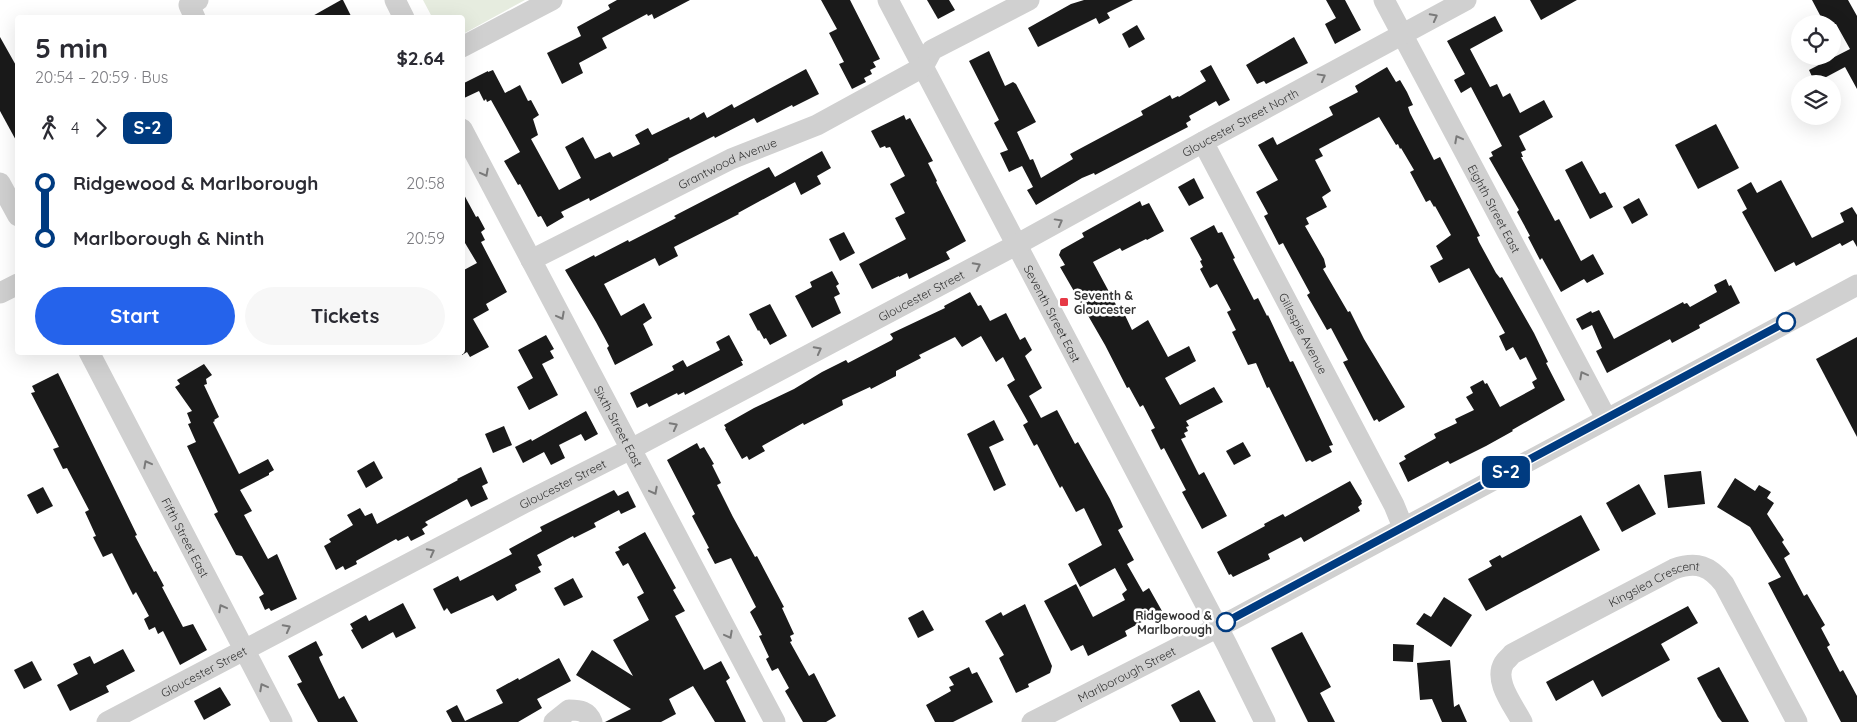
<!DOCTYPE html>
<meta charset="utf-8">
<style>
:root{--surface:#fff;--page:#f7f7f7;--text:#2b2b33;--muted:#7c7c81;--accent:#2563eb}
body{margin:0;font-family:Quicksand,sans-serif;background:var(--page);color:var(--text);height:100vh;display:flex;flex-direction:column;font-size:19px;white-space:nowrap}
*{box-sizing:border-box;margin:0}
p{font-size:16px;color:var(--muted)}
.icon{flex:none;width:28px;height:28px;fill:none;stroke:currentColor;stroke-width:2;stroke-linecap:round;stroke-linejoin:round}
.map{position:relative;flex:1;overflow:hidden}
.drawer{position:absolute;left:15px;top:15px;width:450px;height:340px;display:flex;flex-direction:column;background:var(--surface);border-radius:5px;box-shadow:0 5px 20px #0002}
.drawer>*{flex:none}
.badge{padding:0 10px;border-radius:8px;font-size:18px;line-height:32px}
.tools{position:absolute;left:1791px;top:15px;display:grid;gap:10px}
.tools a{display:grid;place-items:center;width:50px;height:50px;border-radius:50%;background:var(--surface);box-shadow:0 5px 20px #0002;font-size:25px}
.map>.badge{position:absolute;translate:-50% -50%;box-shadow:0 0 0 2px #fff}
.legs{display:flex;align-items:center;gap:8px;height:55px;padding:0 20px;font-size:16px}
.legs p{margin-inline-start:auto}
.summary{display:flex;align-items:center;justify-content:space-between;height:85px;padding:0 20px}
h1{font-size:28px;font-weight:800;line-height:38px}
.action{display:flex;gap:10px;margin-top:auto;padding:10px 20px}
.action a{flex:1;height:58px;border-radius:30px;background:var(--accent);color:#fff;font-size:20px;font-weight:800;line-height:58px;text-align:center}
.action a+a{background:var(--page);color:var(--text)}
ul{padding:0 20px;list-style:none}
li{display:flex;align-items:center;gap:18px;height:55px;font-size:19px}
li i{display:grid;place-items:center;width:8px;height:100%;margin:0 6px;background:currentColor}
li i::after{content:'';width:12px;height:12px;margin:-6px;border:4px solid;border-radius:50%;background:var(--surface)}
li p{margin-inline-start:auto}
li:first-child i{background:linear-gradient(#0000 50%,currentColor 0)}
li:last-child i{background:linear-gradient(currentColor 50%,#0000 0)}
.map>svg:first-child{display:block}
</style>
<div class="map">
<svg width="1857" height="722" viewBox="0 0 1857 722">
<rect width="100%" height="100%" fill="#fff"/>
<!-- green -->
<path fill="#e6ecdf" d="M423,0H525L463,34L462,18L432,17Z"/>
<!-- building -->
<g fill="#1a1a1a">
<path d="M341,0H343L352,18H309Z"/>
<path d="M617,0H690L654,19L652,14L648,16L647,14L602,38L607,48L579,63L583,73L562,84L547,53L581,36L577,27L610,9L608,5Z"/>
<path d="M821,0H850L880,59L873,62L876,67L870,70L872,74L864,78L866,82L852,89L839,64L844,62L829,33L837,29Z"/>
<path d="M927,0H949L955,10L938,19Z"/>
<path d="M1084,0H1133L1107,13L1110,18L1099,24L1096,18L1038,47L1028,28L1071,4Z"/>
<path d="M1326,0H1345L1361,30L1335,44L1325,24L1336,18Z"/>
<path d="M1530,0H1577L1541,20Z"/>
<path d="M1812,0H1848L1857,16V89L1845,67L1815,83L1809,70L1850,49L1836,24H1827L1823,16L1821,17Z"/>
<path d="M1495,16L1503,31L1470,49L1490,87L1497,84L1503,97L1510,93L1520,113L1544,100L1553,117L1519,136L1526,150L1521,152L1523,157H1521L1555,221L1559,219L1581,261L1593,254L1604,274L1587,283L1584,279L1561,292L1542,258L1540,260L1528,237L1530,236L1517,212L1519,210L1489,158L1493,156L1491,152L1502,146L1471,87L1461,93L1454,80L1465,74L1447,41Z"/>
<path d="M1137,25L1145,39L1129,48L1122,34Z"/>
<path d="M0,37L18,69V144L0,111Z"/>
<path d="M1294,37L1308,63L1266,84L1264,81L1257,84L1246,65Z"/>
<path d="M989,51L1005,86L1013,82L1016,84L1036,122L1017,132L1030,160L1033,159L1041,178L1073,159L1070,154L1143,115L1141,111L1170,95L1172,99L1178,96L1179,97L1206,81L1200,71L1211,65L1230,100L1219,106L1216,101L1189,116L1191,120L1186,123L1188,127L1095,175L1094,173L1082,178L1036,205L1027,190L1033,187L1022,166L1009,172L1000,153L1008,150L994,123L999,120L969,61Z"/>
<path d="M1387,67L1396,82L1400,80L1407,92L1413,105L1408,107L1410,113L1434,160L1440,157L1480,236L1477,237L1479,242L1496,273L1500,278L1502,277L1534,333L1548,362L1546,363L1565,400L1512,430L1513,431L1486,446L1450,464L1448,461L1408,482L1399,463L1406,459L1404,456L1436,438L1434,434L1457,423L1455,419L1474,410L1466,397L1473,393L1470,387L1483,380L1485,384L1487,383L1500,407L1535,388L1532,382L1537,379L1526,357L1520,360L1513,347L1506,351L1499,336L1505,333L1469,268L1439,283L1430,266L1443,259L1436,246L1451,235L1435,206L1434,207L1430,200L1426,202L1410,172L1414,170L1401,148L1400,149L1398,144L1396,145L1379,117L1319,149L1323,156L1315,160L1331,191L1322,197L1327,207L1306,218L1309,224L1305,226L1324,259L1326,267L1323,269L1348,312L1350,311L1364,339L1405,407L1379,422L1377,419L1374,421L1343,362L1348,360L1331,328L1327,330L1307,295L1310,293L1285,247L1283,243L1279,245L1264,216L1268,214L1267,212L1256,192L1278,180L1258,145L1273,137L1277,145L1333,115L1329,107L1358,92L1355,86Z"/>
<path d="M806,69L819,94L793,107L792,105L757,123L754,118L715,138L714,136L668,159L669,160L590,201L589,198L561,212L564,217L547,227L541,216L538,217L520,184L518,185L504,161L520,152L491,100L487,102L486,99L484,101L479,91L462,99V84L488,71V72L493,70L505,93L520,85L528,101L531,100L539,115L533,119L538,135L531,139L559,190L581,178L565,147L583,137L595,159L610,152L613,157L640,144L635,135L648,128L652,135L689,117L690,120L704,112L707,118L732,104L734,108Z"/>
<path d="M904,115L906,120L910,118L933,161L928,163L937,181L936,182L966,241L946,252L950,259L909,279L907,273L899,277V276L872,289L859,264L906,239L895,218L905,213L890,184L905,176L890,147L886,148L885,146L880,148L871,131Z"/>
<path d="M1716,124L1739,168L1698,189L1675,145Z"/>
<path d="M822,151L831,168L817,176L821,184L801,195L795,182L738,213L739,214L674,247L678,256L659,266L655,258L604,284L621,316L644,303L652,318L643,324L653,345L615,365L607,348L609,346L596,322L565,270L594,255L595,257L628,240L629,242L676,218L674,216L769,167L775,177Z"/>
<path d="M1582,161L1600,194L1605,192L1613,207L1590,219L1565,170Z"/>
<path d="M1194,178L1204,198L1189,206L1178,187Z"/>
<path d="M1781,180L1812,238L1844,222L1840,213L1852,207L1857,215V247L1853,240L1842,246L1840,243L1796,266L1794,262L1775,272L1742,212L1747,209L1737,190L1751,182L1757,193Z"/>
<path d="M462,191L476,217L478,216L485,229L481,232L485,240L481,242L507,292L486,304L489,310L473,319L489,347L470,357L467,352L462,355V271L477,263L462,238Z"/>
<path d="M1639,198L1648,215L1632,224L1623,207Z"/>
<path d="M1140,201L1142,206L1149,203L1164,231L1147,240L1146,239L1122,251L1120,248L1093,262L1121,314L1124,313L1132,330L1148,320L1168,357L1189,346L1196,361L1165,378L1180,405L1214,387L1223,402L1186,421L1189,426L1186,427L1188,431L1184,433L1186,437L1181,439L1199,475L1204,472L1227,516L1202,529L1182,492L1186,490L1164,448L1161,450L1151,430L1155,428L1143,405L1140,407L1129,387L1127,388L1105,345L1060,267L1065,265L1059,255L1061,250L1084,237L1082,233Z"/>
<path d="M1214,225L1218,233L1222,232L1235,258L1233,259L1236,265L1254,300L1258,298L1267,316L1268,315L1290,362L1293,361L1305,386L1333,445L1329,446L1332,452L1312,462L1310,460L1306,462L1269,387L1267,388L1256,363L1248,365L1232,332L1236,330L1227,312L1231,310L1217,284L1210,288L1200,269L1203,267L1200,261L1202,260L1190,238Z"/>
<path d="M844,232L855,253L840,261L829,239Z"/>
<path d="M832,271L839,284L836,286L840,294L834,297L841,313L812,328L795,296L812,287L810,282Z"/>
<path d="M1726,279L1729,286L1731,285L1740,303L1699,325L1700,328L1672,343L1670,339L1607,373L1596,351L1602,348L1592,325L1582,330L1576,319L1591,311L1592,313L1599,310L1614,339L1683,302L1684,304L1687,303L1690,307L1717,292L1714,285Z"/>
<path d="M970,292L978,306L981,305L990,321L1006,313L1020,340L1025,337L1032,350L1025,356L1042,388L1029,396L1041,418L1057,410L1075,444L1078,442L1110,499L1123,527L1118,530L1134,560L1127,564L1143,592L1149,588L1162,611L1125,631L1127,636L1088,656L1083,645L1071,651L1044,601L1076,584L1093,617L1125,600L1122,594L1127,590L1115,568L1080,587L1068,564L1102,545L1084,508L1076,512L1062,486L1060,488L1037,444L1034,446L1023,425L1028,422L1007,385L1015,380L1003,357L996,362L981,336L962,347L955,337L919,355L921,358L896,371V376L871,389L870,387L842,400L843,405L804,425L803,423L762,446L765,451L749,460L747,456L742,459L725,429L726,428L724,425L754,408L794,389L822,372L846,360L848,363L892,340L893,338L890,334L945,308L944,306Z"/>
<path d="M770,304L787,336L770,345L766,338L764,339L759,330L758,331L749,314Z"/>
<path d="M546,335L554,349L550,351L554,358L542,364L558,395L529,410L517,387L533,378L518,350Z"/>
<path d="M729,335L743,361H741L743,365L685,395L684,392L678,395L677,393L649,407L647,403L637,408L630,393L674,370L672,366L683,360L687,367L720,350L716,342Z"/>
<path d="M1857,337V437L1816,359Z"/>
<path d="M204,364L212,375L206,379L207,384L204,385L219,417L214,420L215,421L213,422L239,474L268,459L274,470L269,473V475L240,490L252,511L244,515L268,559L277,554L297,599L271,611L269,608L265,610L259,597L264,594L242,556L236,555L214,514L218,512L187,446L196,442L188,424L191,423L187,413L192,411L175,387L180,384L177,380Z"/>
<path d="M58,373L137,535L135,536L154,572L156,571L164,586L162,587L183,627L193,624L207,650L180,665L163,631L158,634L155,627L149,630L144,619L149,616L136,592L133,595L112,553L103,557L93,537L96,536L85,512L89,510L67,468L63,469L53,449L59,447L31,393L35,392L32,386Z"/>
<path d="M586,411L598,434L585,441L581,434L559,445L565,458L551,465L544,452L523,463L515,447L531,439L532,441Z"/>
<path d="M994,420L1004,440L989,447L1006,485L994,491L967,434Z"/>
<path d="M504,426L512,445L493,453L485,434Z"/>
<path d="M1243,442L1251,456L1234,465L1226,451Z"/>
<path d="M697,443L700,449L704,447L714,464L712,465L721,483L717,485L733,517L755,557L757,556L784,607L782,608L794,634L790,636L792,641L790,642L809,676L814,673L836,716L826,722H803L785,691L789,688L778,668L772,671L766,659L769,657L759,636L762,635L750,612L756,607L731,558L715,564L707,549L709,548L692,516L695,514L667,460Z"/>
<path d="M374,461L383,478L366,488L357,471Z"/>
<path d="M481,467L488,483L482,486L488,499L471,507L467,499L425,522L428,525L422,529L425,534L411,541L408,536L398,541L396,539L356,561L357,564L345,570L343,566L336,570L324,546L331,542L329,539L353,525L347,515L360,508L365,516L372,513L377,524L458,480L457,479Z"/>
<path d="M1701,471L1705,504L1668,508L1664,475Z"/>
<path d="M1735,478L1755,491L1759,485L1771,492L1767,498L1774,503L1767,514L1784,540L1782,542L1790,554L1784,558L1804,596L1807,594L1825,625L1821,628L1830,645L1827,647L1840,672L1843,670L1857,696V722H1841L1768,583L1781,577L1750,527L1717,507Z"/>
<path d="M1350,481L1362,501L1361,502L1362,504L1358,507L1360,511L1304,542L1301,537L1268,554L1270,559L1233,577L1231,574L1229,575L1217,552L1265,526L1264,524L1283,514L1285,517Z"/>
<path d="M1639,484L1656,514L1622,532L1606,503Z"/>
<path d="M43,487L53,506L37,514L27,495Z"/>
<path d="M614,490L618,496L628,491L636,507L621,514L619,510L594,523L596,527L574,538L573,536L537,555L542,565L538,567L541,572L515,585L517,590L497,601L493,595L451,614L447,608L444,611L433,589L458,576L460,581L512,554L509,549L542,531L540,527Z"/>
<path d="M1581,515L1600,550L1486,611L1468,579L1492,566L1489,561L1500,555L1502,558Z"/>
<path d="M645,532L676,588L673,590L685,611L675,616L704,670L721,661L730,678L726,681L746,722H715L693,686L669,699L676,714L661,722H605L631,709L576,675L592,650L633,676L613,640L649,620L637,597L644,593L628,563L623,566L615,552L620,550L618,547Z"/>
<path d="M573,578L583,597L564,606L554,588Z"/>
<path d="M1444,597L1472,615L1451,647L1416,624L1424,613L1431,617Z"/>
<path d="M403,603L416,628L396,638L393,632L362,649L351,630L353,629L350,624L366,615L369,621Z"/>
<path d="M1025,604L1052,666L1050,673L1028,684L1029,687L1016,693L999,658L1004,655L985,621L1001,612L1003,616Z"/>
<path d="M1688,606L1698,623L1661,644L1670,660L1602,697L1593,680L1556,701L1546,682Z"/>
<path d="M923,610L934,630L918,638L908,618Z"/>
<path d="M1302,632L1331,687L1320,693L1335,722H1308L1271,648Z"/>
<path d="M316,641L323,655L319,657L320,660L339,699L344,696L358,722H318L297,684L302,682L288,656Z"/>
<path d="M1393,644L1414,645L1413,662L1393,661Z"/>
<path d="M123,649L135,671L106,686L109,692L70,711L57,685L78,674L73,664L90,656L94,664Z"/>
<path d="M559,658L571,681L537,699L542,708L518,722H452L446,711L457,705L465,721L503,703L496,690L518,678L519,680Z"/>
<path d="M1450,660L1454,707L1459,704L1467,722H1442L1432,699L1420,700L1417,663Z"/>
<path d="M32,661L42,680L24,689L14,670Z"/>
<path d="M969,667L972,674L977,672L993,702L953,722H935L926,705L951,691L949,687L954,685L949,677Z"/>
<path d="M1719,667L1749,722H1722L1718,717L1697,678Z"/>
<path d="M220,687L231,705L204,720L194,701Z"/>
<path d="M1199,690L1216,722H1180L1171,705Z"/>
</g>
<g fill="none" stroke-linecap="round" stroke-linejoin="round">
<!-- minor -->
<g stroke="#d0d0d0" stroke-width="21">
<path d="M395,0L404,18"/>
<path id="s1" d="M888,0L1227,645L1265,722"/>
<path id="s2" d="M1384,0L1606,418"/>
<path d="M195,18L189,5L198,0"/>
<path d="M462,47L552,0"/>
<path d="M923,67L932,50L1029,0"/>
<path id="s3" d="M462,129L775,722"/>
<path id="s4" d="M1203,142L1394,505L1403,527"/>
<path d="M0,183L18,216"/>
<path id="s5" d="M531,260L731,159L817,125L923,67"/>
<path d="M0,293L18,284"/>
<path id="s6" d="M89,352L282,722"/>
<path id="s7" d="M107,722L524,503L631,449L1016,245L1203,142L1466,0"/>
<path d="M554,722L569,710C580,710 588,711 592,722"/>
<path id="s8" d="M1032,722L1236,618L1857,285"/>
<path id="s9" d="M1522,722C1514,706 1493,681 1504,663C1506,660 1510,657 1512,654L1674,569C1697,561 1710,566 1724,584L1797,722"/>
</g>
</g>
<!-- one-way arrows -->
<defs><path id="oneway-chevron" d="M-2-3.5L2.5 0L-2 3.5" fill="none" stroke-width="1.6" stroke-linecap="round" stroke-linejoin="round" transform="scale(1.25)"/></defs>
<g stroke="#7a7a7a">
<use href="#oneway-chevron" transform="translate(1434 17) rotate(-28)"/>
<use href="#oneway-chevron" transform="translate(1322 77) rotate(-29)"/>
<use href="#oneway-chevron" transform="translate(1458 139) rotate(-118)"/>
<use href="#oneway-chevron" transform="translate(485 173) rotate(62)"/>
<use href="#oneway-chevron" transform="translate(1059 222) rotate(-29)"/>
<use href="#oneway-chevron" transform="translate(977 266) rotate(-28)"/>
<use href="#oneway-chevron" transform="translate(561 316) rotate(62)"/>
<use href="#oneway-chevron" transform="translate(818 350) rotate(-28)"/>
<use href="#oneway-chevron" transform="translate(1583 375) rotate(-118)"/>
<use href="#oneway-chevron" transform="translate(674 426) rotate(-28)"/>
<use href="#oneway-chevron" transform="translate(147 464) rotate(-118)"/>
<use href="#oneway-chevron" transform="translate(654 491) rotate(62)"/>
<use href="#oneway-chevron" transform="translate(431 552) rotate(-28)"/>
<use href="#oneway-chevron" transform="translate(222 608) rotate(-118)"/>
<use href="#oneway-chevron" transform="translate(287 628) rotate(-28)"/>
<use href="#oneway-chevron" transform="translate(729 635) rotate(62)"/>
<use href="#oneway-chevron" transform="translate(263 687) rotate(-118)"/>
</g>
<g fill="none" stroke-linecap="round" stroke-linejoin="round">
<!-- line-1 casing -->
<g stroke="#fff" stroke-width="11">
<path id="line-1" d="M1226,622L1786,322"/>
</g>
<!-- line-1 -->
<use href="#line-1" stroke="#003b80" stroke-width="8"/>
</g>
<!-- markers -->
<rect fill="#e63946" stroke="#fff" stroke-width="2" x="1059" y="297" width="10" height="10" rx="2.5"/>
<g fill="#fff" stroke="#003b80" stroke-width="2.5">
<circle cx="1786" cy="322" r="9"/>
<circle cx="1226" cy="622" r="9"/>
</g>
<g text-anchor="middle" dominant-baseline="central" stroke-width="5" stroke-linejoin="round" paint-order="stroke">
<!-- street labels -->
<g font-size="12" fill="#333" stroke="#fff">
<text stroke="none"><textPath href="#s7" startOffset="1282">Gloucester Street North</textPath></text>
<text stroke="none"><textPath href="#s5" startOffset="219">Grantwood Avenue</textPath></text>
<text stroke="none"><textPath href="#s2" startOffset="236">Eighth Street East</textPath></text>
<text stroke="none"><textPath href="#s7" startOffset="919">Gloucester Street</textPath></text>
<text stroke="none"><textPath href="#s1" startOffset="354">Seventh Street East</textPath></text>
<text stroke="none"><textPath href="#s4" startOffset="216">Gillespie Avenue</textPath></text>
<text stroke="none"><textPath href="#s3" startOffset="336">Sixth Street East</textPath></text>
<text stroke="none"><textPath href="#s7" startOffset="514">Gloucester Street</textPath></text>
<text stroke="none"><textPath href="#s6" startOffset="209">Fifth Street East</textPath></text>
<text stroke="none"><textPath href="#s9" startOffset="236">Kingslea Crescent</textPath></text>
<text stroke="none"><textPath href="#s7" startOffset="109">Gloucester Street</textPath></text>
<text stroke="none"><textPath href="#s8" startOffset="106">Marlborough Street</textPath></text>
</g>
<!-- poi labels -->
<g font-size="12" font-weight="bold" fill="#333" stroke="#fff" text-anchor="start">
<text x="1074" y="295">Seventh &amp;<tspan x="1074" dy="14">Gloucester</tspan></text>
</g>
<!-- stop labels -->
<g font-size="12" font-weight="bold" fill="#333" stroke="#fff" text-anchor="end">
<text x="1212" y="615">Ridgewood &amp;<tspan x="1212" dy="14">Marlborough</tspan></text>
</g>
</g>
</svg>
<div class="tools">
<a><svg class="icon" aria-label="locate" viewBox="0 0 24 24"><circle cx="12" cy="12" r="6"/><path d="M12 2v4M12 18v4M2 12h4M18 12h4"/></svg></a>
<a><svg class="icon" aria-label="layers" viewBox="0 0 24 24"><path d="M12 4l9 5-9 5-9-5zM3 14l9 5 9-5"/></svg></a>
</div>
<b class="badge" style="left:1506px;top:472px;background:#003b80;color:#fff">S-2</b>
<section class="drawer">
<div class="summary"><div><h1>5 min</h1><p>20:54 – 20:59 · Bus</p></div><b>$2.64</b></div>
<div class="legs"><svg class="icon" aria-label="walk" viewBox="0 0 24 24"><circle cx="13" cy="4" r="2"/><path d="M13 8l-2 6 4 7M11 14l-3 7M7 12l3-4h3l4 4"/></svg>4<svg class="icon" aria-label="forward" viewBox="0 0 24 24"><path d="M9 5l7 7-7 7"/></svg><b class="badge" style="background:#003b80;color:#fff">S-2</b></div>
<ul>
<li><i style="color:#003b80"></i><b>Ridgewood &amp; Marlborough</b><p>20:58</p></li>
<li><i style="color:#003b80"></i><b>Marlborough &amp; Ninth</b><p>20:59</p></li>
</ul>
<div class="action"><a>Start</a><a>Tickets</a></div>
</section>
</div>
